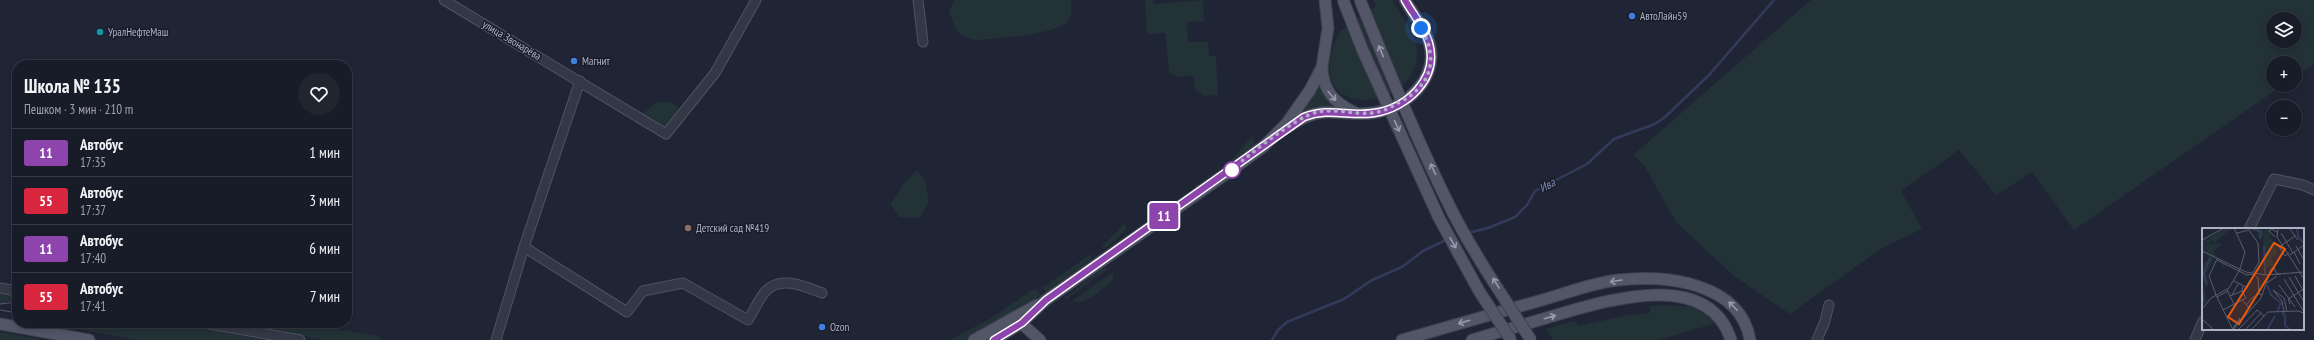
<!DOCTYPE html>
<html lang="ru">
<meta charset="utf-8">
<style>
:root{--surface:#181c28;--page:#212530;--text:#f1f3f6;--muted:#9fa1a8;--line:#363a45}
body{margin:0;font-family:"PT Sans Narrow",sans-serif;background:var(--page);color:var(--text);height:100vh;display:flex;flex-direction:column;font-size:15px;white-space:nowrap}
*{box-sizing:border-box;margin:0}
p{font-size:13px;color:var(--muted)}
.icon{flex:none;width:22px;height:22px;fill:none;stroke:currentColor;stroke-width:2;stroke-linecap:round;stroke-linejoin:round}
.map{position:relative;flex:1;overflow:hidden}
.details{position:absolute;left:12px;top:60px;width:340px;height:268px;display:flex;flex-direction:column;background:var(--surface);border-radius:16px;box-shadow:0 2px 6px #0003,0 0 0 1px var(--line)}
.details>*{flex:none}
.badge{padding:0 8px;border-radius:3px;font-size:14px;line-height:26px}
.tools{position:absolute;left:2266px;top:12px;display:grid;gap:8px}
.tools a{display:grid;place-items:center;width:36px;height:36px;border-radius:50%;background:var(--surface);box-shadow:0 2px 6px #0003,0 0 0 1px var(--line);font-size:20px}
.you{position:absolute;width:20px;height:20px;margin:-10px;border:3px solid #fff;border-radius:50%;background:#1a73e8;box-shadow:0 0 0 6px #1a73e833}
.map>.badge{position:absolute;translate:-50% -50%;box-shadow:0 0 0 2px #fff}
.round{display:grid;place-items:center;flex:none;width:42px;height:42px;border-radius:21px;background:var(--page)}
.headline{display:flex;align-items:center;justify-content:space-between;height:68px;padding:0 12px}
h1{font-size:19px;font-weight:700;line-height:30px}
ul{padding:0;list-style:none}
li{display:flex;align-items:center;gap:12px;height:48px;padding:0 12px;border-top:1px solid var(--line)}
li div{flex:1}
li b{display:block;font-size:15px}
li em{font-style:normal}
li .badge{min-width:44px;font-weight:700;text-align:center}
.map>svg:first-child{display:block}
</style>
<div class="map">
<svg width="2314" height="340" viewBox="0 0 2314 340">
<rect width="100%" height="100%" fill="#202535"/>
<!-- green -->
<g fill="#233237" fill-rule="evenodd">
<path d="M954,0H1071C1071,8 1073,17 1066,23C1051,35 997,38 976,40C958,37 954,27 949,11Z"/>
<path d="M1145,0H1153V4L1203,0L1204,21L1187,22L1188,42H1208L1209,56H1216L1218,95L1204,96L1195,89L1193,75L1178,77L1169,72L1165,33L1147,34Z"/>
<path d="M1373,0H1392C1401,16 1419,38 1417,58C1412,108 1317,120 1331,56C1333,48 1335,38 1341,31C1351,22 1365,14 1376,6Z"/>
<path d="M1811,0H2314V64L2295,77V63H2273V85H2283L2074,230L2032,172L1996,195L1959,150L1901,191L1922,229L1882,248L1790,314L1734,276L1676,222L1644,165L1633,155ZM2273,19H2295V41H2273Z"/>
<path d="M1318,81L1321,89L1334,107L1316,108L1302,113Z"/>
<path d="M657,102L673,103L681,111L665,130L641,115Z"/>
<path d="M1252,136L1255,143L1253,148L1196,188L1195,186L1228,164Z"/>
<path d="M917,170L925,180L929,203L919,218L899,217L891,204L903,185Z"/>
<path d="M1124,224L1127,228L1116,240L1105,248L1101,246L1115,234Z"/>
<path d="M1093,253L1090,260L1046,292L1043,287Z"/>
<path d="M1104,268H1109L1066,299L1064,298Z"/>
<path d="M1113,272V280C1102,288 1085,307 1072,301Z"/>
<path d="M1034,289L1037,290L1041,296L974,337L968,340H949L988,320Z"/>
<path d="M0,292L17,295V300L0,303Z"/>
<path d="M1660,305C1679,306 1707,304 1716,323L1659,340H1554L1546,329L1574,321L1579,326L1628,315L1650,313V306Z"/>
<path d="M44,323H65L108,329L132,323H172L263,340H139Z"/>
<path d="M236,323H297L378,336L382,340H325Z"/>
<path d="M0,332L45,340H0Z"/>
</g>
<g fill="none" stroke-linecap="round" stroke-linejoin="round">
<!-- stream -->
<g stroke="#333a5a" stroke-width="2.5">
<path d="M1468,233L1488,228L1515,217L1527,205L1535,191L1587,164L1614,139L1655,124L1665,117L1709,75L1774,0"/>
<path d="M1272,340L1278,330L1287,322L1344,299L1372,280L1402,267L1423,251L1448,239"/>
</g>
<!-- minor casing -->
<g stroke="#4e5261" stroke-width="11">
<g id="minor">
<path d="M444,0L666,134L715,73L756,0"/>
<path d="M918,0L923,42"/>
<path d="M2249,229L2274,179L2303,185L2314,190"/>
<path d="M524,247L627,312L643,291L683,283L748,320C754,311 759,298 766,291C781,275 806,287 822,293"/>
<path d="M0,288L17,291"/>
<path d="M203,323L300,340"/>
<path d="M496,340L524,247L580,81"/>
<path d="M1817,340L1825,321L1829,305"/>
<path d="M2195,340L2203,321"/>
</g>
</g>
<!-- major casing -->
<g stroke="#3d4150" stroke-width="13">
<g id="major">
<path d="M1322,68C1323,90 1334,103 1354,112"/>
<path d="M1288,127C1325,102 1335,117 1372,113C1406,109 1440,78 1429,42C1425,28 1412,13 1405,0"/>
<path d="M1015,323H1021L1040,340"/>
<path d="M0,324L89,340"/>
<path d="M974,340L1037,305"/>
<path d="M994,340L1021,323L1046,300L1233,169L1264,146L1287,123L1310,90L1322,67L1328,28L1325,0"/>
<path d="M1402,340C1449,327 1495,313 1542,300C1567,293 1592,283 1618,280C1665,274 1741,283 1750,340"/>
<path d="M1472,340C1499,332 1526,324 1553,316C1605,301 1708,267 1731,340"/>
</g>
</g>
<!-- minor -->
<use href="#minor" stroke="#343746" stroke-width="9"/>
<!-- major -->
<use href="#major" stroke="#525666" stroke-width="11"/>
<!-- tram -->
<g stroke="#565a6d" stroke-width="1">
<path d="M0,304L17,302"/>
<path d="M0,310L17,313"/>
<path d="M72,323C91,326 110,332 128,323"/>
</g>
<!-- major-bridge casing -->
<g stroke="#3d4150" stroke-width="13" stroke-linecap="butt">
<g id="major-bridge">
<path d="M1343,0L1363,51L1439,218L1479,291L1511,340"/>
<path d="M1360,0C1389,71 1418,143 1452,211C1475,256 1504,298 1531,340"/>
</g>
</g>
<!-- major-bridge -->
<use href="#major-bridge" stroke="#525666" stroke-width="11"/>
</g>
<!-- one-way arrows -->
<defs><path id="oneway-shaft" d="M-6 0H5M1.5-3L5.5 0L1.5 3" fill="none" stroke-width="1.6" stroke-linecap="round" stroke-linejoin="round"/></defs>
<g stroke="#979aac">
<use href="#oneway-shaft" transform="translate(1381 51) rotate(-112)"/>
<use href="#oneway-shaft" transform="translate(1332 96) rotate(49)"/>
<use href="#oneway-shaft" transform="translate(1397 126) rotate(66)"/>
<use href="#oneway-shaft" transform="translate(1433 169) rotate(-115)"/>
<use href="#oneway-shaft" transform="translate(1453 243) rotate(61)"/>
<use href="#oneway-shaft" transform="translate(1616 281) rotate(171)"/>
<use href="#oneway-shaft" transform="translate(1496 283) rotate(-122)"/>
<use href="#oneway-shaft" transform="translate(1733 306) rotate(-134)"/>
<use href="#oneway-shaft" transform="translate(1550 317) rotate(-16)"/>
<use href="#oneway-shaft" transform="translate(1464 322) rotate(164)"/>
</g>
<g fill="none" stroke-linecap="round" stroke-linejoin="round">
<!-- line casing -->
<g stroke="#fff" stroke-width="9">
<path id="line" d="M994,340L1022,323L1046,300L1304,117C1330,107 1349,117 1374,113C1407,108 1439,79 1429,43C1425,28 1412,13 1405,0"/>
</g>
<!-- line -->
<use href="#line" stroke="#8e44ad" stroke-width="6"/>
<!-- walk -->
<path stroke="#aeb1c3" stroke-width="4" stroke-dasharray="0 7.2" d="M1232,170C1249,154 1296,117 1317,112C1335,108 1355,115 1372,113C1381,112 1390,108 1398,103C1430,87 1440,61 1421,28"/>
</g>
<!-- markers -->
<g fill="#3f7fe0" stroke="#191d2a" stroke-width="1.5">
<circle cx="1632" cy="16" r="4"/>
<circle cx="574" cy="61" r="4"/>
<circle cx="822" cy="327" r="4"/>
</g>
<circle fill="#0f9aa8" stroke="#191d2a" stroke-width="1.5" cx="100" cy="32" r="4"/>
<circle fill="#fff" stroke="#8e44ad" stroke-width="2" cx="1232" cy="170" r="8"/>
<circle fill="#8d6e63" stroke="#191d2a" stroke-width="1.5" cx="688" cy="228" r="4"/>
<g text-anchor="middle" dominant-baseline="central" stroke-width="3" stroke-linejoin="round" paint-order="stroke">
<!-- poi labels -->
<g font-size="11" fill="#aeb1c3" stroke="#191d2a" text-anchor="start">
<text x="1640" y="16">АвтоЛайн59</text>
<text x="108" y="32">УралНефтеМаш</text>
<text x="582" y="61">Магнит</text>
<text x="696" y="228">Детский сад №419</text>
<text x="830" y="327">Ozon</text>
</g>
<!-- street labels -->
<g font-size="11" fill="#aeb1c3" stroke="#191d2a">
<text transform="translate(512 40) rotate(31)">улица Звонарёва</text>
</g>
<!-- water labels -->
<g font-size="12" font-style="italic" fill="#7f89af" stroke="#191d2a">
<text transform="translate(1547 185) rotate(-29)">Ива</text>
</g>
</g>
<!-- overview -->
<g transform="translate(2202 228)">
<rect width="102" height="102" fill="#202535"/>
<path d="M25,0H30L12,15L10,12L8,16L3,13L4,19L5,16L20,15L11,24L16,30L1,23L36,42L34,45L35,42L23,36L20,40V34L12,31L4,47L7,56L4,59L1,60L5,70L3,69L5,73L0,79V54L1,59L4,58L1,49L0,28L1,36L6,31L5,26L0,25V16L4,9L6,12L13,6ZM43,0H63L61,2V6L62,3L68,1V10L74,15L75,27L70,29L72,38L64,40L61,7L58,12L55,4Z" fill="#233237"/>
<path fill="none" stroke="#333a5a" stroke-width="2" d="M49,0L59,4L58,11M95,0L96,8L102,16M62,18L63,46M4,56L2,45L8,30M65,57L69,67L79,75L75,84M80,85L83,88V97L88,102M65,102L73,88"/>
<path fill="none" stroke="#595d6e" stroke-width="1" d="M32,0L43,24L38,41M76,0L75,9L102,51M87,0L96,12M35,5L47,2L56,15L57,34L51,44M79,5L91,25M73,9L67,3L70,1L76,5M0,12L22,0M94,18L102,32M0,23L44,44L64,47L102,44M92,24L98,36M87,25L83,28L77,19L93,8M88,27L102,17M15,32L45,47L51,46M51,46L56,50L57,66L60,67M93,48L102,64M87,49L102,74M82,51L102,84M32,53L46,60M0,54L1,73M65,55L75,48M77,57L93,79M25,62L32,76M14,67L7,48L15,31M14,67L31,102L59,70L69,41L72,40L75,46H79M30,67L36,56M28,68L40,63L41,58M15,69L26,63M40,72L48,81M88,76L86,71L102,61M44,77L52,68M0,81L9,70L27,60L38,41M21,82L44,70L40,63M82,85L80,73L71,62L82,70L85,84M0,91L12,102M29,102L39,91M30,102L38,90L30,102M36,102L55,82L62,88M43,102L59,85M49,102L66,84L96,83L102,85"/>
<path fill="#e8590c" fill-opacity="0.15" stroke="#e8590c" stroke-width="2" d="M72,15L83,21L37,96L26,89Z"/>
<rect width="102" height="102" fill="none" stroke="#aeb1c3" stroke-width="2"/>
</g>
</svg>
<div class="tools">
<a><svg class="icon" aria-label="layers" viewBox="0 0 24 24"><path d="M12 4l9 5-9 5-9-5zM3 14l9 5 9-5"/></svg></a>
<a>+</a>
<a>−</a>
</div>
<div class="you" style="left:1421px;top:28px"></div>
<b class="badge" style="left:1164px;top:216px;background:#8e44ad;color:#fff">11</b>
<section class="details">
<div class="headline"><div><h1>Школа № 135</h1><p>Пешком · 3 мин · 210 m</p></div><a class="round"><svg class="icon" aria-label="heart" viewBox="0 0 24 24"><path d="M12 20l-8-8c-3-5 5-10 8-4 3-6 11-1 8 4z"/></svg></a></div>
<ul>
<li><span class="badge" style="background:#8e44ad;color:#fff">11</span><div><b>Автобус</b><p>17:35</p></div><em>1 мин</em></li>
<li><span class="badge" style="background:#d7263d;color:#fff">55</span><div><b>Автобус</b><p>17:37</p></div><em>3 мин</em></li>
<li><span class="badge" style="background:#8e44ad;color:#fff">11</span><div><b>Автобус</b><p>17:40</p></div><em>6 мин</em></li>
<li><span class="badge" style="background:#d7263d;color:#fff">55</span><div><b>Автобус</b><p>17:41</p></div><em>7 мин</em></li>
</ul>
</section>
</div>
